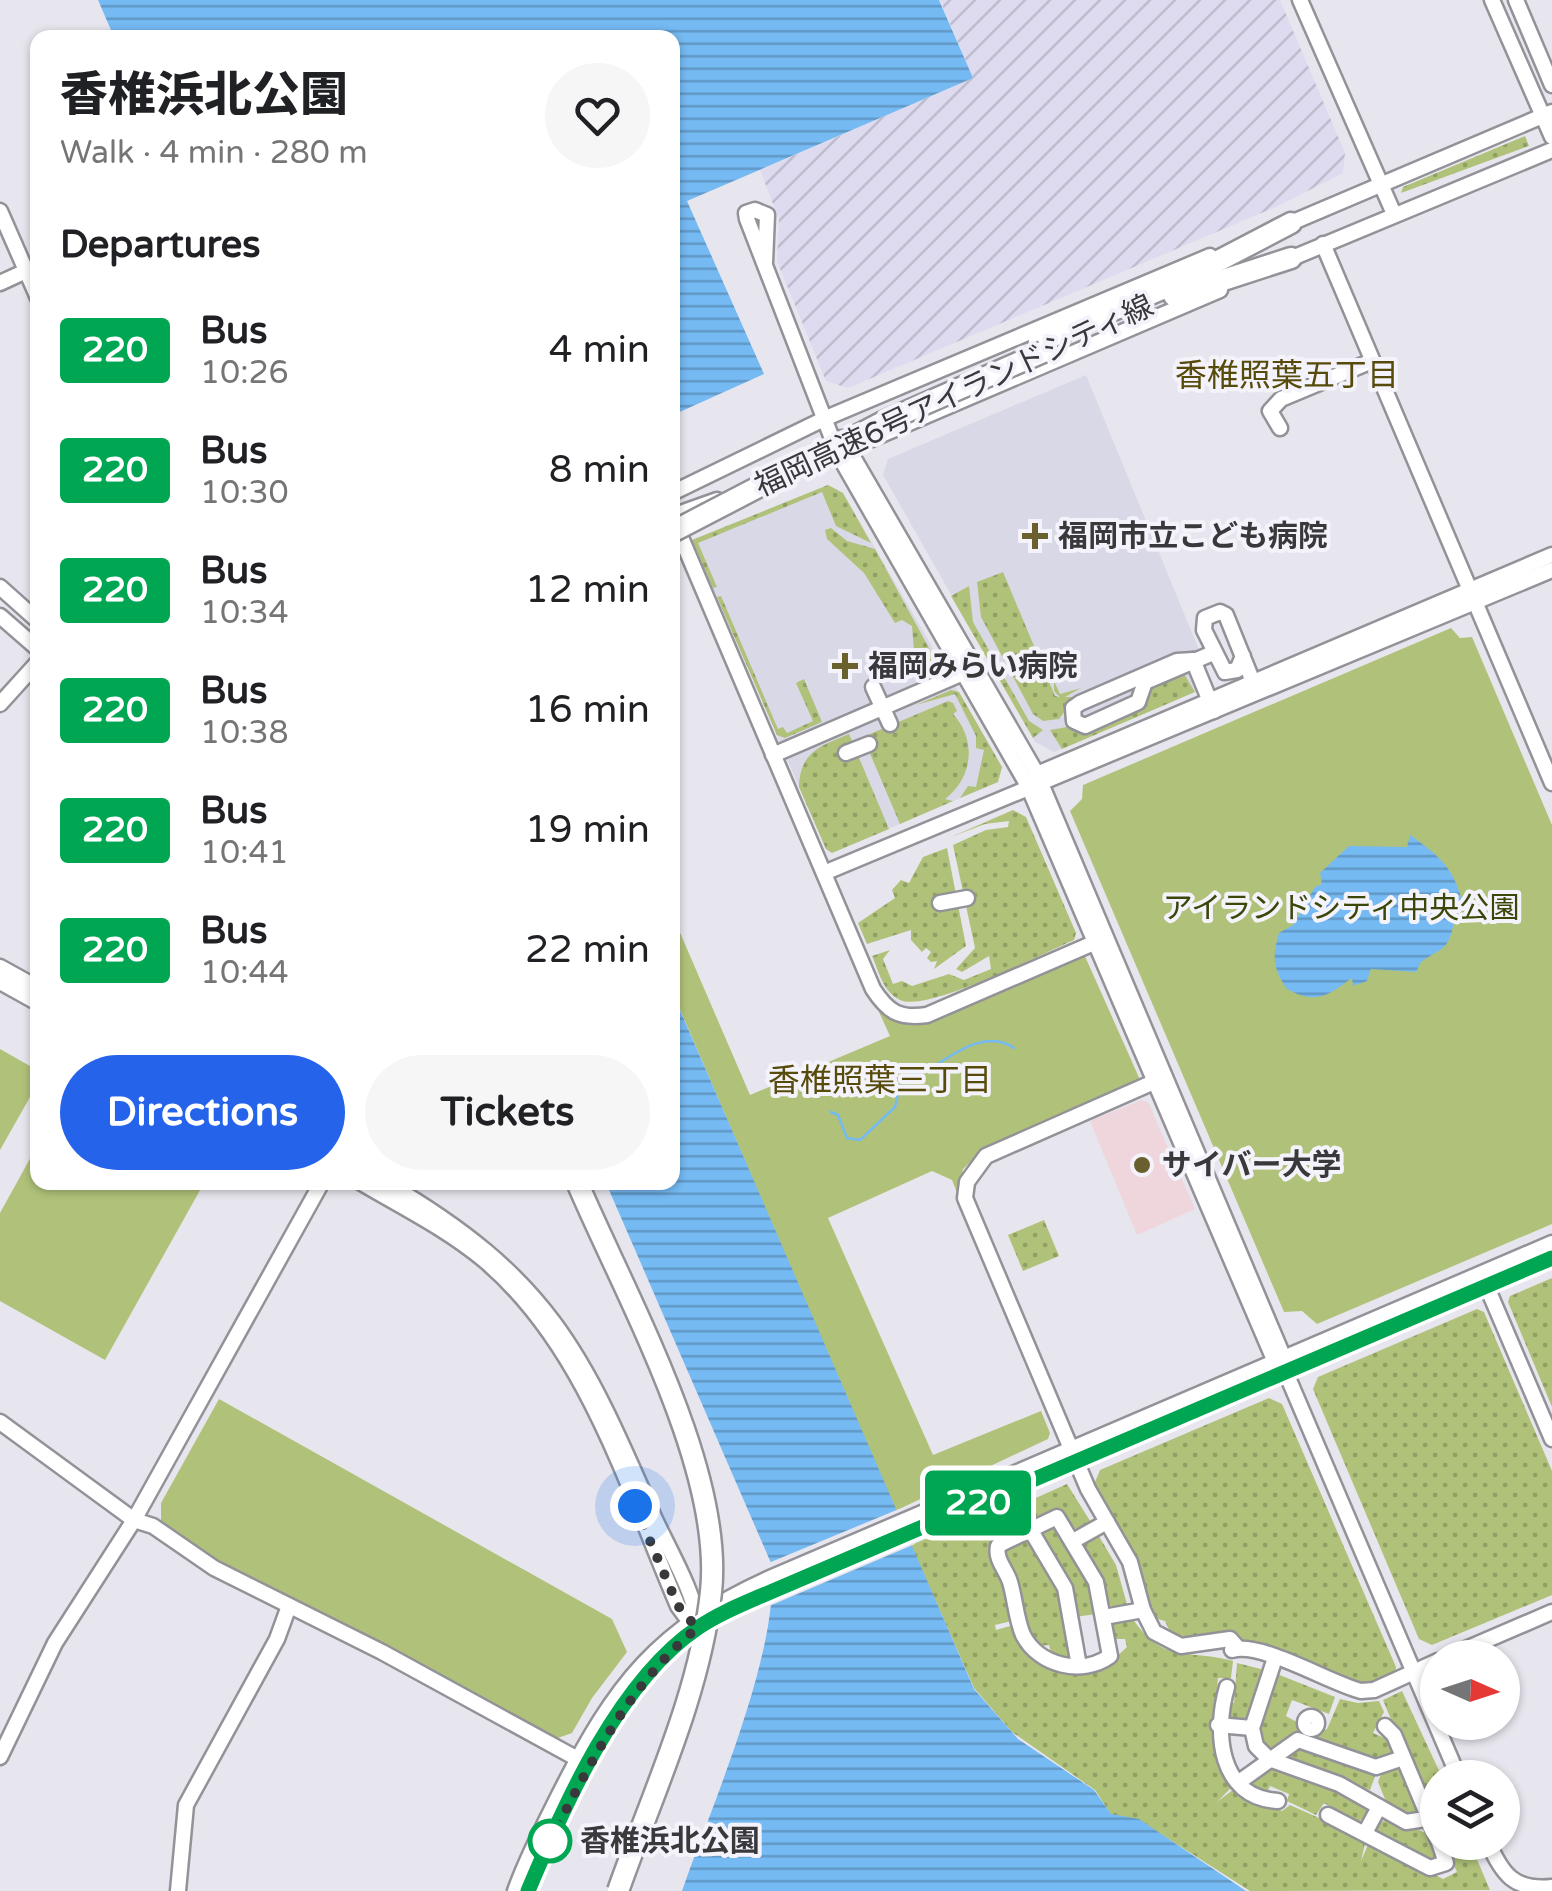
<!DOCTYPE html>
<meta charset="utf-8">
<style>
:root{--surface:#fff;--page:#f6f6f6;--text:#202124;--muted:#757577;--accent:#2563eb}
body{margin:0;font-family:"Varela Round","Noto Sans JP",sans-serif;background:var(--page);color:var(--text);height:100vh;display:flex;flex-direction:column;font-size:38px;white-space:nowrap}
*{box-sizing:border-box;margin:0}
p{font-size:32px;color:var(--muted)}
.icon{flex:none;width:55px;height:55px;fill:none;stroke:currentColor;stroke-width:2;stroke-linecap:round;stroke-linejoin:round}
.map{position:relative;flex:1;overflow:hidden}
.panel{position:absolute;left:30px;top:30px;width:650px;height:1160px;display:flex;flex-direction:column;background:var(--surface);border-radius:20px;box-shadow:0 2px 8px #0004}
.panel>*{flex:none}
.badge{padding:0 20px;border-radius:8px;font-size:35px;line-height:65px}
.needle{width:65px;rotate:93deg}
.tools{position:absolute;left:1420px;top:1640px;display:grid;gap:20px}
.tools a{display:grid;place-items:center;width:100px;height:100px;border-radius:50%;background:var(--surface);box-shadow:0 2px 8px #0004;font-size:50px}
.you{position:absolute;width:50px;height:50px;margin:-25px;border:8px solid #fff;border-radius:50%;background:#1a73e8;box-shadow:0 0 0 15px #1a73e833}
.map>.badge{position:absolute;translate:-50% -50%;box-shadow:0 0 0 5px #fff}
h2{padding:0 30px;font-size:38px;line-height:90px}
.round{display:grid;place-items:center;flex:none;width:105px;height:105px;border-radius:52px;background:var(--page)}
.summary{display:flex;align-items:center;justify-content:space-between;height:170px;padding:0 30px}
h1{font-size:48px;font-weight:800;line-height:75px}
.button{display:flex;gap:20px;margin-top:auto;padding:20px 30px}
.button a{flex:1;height:115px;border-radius:60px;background:var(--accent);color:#fff;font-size:40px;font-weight:800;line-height:115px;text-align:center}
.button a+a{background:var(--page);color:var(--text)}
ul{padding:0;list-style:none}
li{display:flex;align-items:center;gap:30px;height:120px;padding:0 30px}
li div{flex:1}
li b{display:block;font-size:38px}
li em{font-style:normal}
li .badge{min-width:110px;font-weight:700;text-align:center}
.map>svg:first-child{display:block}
</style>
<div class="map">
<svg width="1552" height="1891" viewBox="0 0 1552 1891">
<defs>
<pattern id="industrial-furrows" width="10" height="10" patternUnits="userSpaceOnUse" patternTransform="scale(2.5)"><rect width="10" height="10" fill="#dedaef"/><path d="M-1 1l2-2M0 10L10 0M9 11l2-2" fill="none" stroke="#bfbcce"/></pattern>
<pattern id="grass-dots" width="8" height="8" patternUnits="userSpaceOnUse" patternTransform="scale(2.5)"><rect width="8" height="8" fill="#b0c279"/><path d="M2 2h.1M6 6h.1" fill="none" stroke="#909f64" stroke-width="1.8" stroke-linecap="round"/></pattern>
<pattern id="water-rules" width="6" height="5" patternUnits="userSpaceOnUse" patternTransform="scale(2.5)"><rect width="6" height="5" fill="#75baf3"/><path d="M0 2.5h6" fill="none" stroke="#6198c6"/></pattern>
</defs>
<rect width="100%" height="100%" fill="#e7e6ee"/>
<!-- built -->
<g fill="#d9d8e6">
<path d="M1086,375L1213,684L1054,752L1035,742L883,475L888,459Z"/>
<path d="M828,485L843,493L1002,767L998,782L832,853L826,849L692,540Z"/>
</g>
<!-- industrial -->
<path fill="url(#industrial-furrows)" d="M940,0H1280L1345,153L1343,173L1278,206L848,388L826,381L777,261L779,219L760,170L973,78Z"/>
<!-- education -->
<path fill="#efd5dc" d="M1141,1100L1148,1102L1195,1209L1137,1235L1090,1121Z"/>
<!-- grass -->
<g fill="url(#grass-dots)">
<path d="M1525,136L1529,146L1401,193L1403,187Z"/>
<path d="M828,485L843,493L871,543L836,526L822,492L698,543L717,587L713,588L692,540Z"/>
<path d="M831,528L847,541L875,549L941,670L921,679L915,664L912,626L902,620L895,623L864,573L827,539L825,530Z"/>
<path d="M1003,572L1055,696L1060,697L1054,691V681L1060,694L1081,688L1065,697H1075L1059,719L1043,721L1033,714L981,617L977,582Z"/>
<path d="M969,586L973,622L1029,721L1043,730L1033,738L951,596Z"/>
<path d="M721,596L778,729L783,727L787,733L813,721L796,683L804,679L822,722L785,738L777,735L717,597Z"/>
<path d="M1183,672L1195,692L1062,749L1050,730L1067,727L1086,734L1142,707L1147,687Z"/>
<path d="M951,690L959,692L1002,767L998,782L960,798L968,786L976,787L984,750L976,748V736L955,694L916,705Z"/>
<path d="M948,701L953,703L957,711L953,714C977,740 973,778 945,799L953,801L900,824L863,737Z"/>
<path d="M849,734L889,829L832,853L826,849L799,787C800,752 820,746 849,734Z"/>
<path d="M1013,810L1026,817L1076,933L1074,940C1042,954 927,1013 900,1000C883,992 879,972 872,956L890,950L883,959L893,984L902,981L912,986L949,974L964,980L991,969L989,956L962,972L956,969L975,948L953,845L986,830L1008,827L1009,821L985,824L951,837Z"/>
<path d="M947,848L966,946L934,969L937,961L931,962L927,958L931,952L926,948L922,952L911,940V930L867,944L858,923L895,898L892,890L901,880L909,883L923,857Z"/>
<path d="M1044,1220L1059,1256L1023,1271L1008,1235Z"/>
<path d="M1552,1278V1407L1508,1302L1510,1296Z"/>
<path d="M1477,1309L1484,1312L1552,1471V1595L1432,1645L1419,1639L1313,1389L1318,1377Z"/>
<path d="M1269,1398L1282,1404L1396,1667L1395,1673L1361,1685L1241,1645L1171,1634L1165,1621L1154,1618L1093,1487L1100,1470Z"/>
<path d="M1067,1484L1092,1524L1070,1530L1059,1511L1003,1539V1575L1016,1620L995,1625L996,1630L1017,1624L1048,1664L1114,1659L1127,1647L1125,1639H1113L1111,1627L1116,1620L1132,1618C1165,1666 1186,1648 1233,1661L1231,1678H1218L1213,1732L1234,1785L1217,1802L1234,1789L1282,1811L1290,1805L1366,1839L1361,1861L1370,1840L1443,1879L1457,1872L1443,1843H1470L1490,1890L1250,1891L1139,1820L1112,1816L1095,1790L1012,1732L974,1688L911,1545L963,1524L966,1529Z"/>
<path d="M1051,1525L1059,1527L1090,1585L1096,1614L1075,1617L1039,1537Z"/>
<path d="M1097,1533L1116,1565L1128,1608L1105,1605L1081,1549L1086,1539Z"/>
<path d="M1023,1540L1033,1541L1062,1592L1074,1655L1065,1660L1052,1656L1049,1645L1037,1646L1026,1632L1001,1555Z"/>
<path d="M1237,1663L1261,1669C1260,1686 1256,1711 1242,1722L1230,1721L1224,1714L1226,1703H1234Z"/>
<path d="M1277,1674L1335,1697L1329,1714L1292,1700L1286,1716L1300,1724L1299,1734L1268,1750L1258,1737L1261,1713Z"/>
<path d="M1402,1691L1442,1777L1438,1778L1437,1811L1427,1808L1383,1700Z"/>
<path d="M1340,1699L1358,1703L1379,1701L1384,1712L1373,1733L1391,1741L1394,1755L1375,1762L1319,1740L1317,1733L1327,1729Z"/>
<path d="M1293,1745L1377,1771L1370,1790L1287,1758Z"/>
<path d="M1400,1764L1419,1809L1412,1817L1387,1804L1378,1782L1383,1769Z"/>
<path d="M1272,1767L1368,1805L1370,1813L1357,1823L1324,1803L1316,1815L1287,1801L1289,1794L1270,1786L1266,1795L1252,1787L1253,1778Z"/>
<path d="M1388,1818L1431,1835L1441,1856L1431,1865L1377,1835L1375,1826Z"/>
</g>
<!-- green -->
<g fill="#b0c279">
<path d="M1451,628L1460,638L1472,637L1552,825V1224L1317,1324L1302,1311L1284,1312L1070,811L1082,799L1083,785Z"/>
<path d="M672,914L750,1095L890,1036L874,1001L896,1021L922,1023L1084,954L1141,1082L982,1151L963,1169L958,1195L952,1180L932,1171L828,1218L933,1455L1041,1411L1050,1433L1048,1439L895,1511L673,993Z"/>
<path d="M0,1049L37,1070L38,1083L0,1150Z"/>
<path d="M37,1146L38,1182L204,1183L105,1360L0,1301V1213Z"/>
<path d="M219,1399L612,1619L627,1652L592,1698L572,1733L555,1739L386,1645L249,1579L161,1525V1503Z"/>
</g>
<!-- water -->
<g fill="url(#water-rules)">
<path d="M98,0H939L973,78L687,201L764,374L673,415L672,38L114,37Z"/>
<path d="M1410,835C1444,859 1455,870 1464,909L1455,916C1449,953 1443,946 1421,962L1416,972L1371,969L1367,981L1353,986L1352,978C1329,994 1318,1006 1287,989C1273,969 1272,957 1279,933L1293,925L1315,887L1322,884L1320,873L1349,846L1407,847Z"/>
<path d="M673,994L974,1689L1018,1739L1094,1790L1111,1814L1139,1819L1246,1891H682C711,1807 782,1647 771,1563L606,1183L672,1182Z"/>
</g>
<!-- pier -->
<path fill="#e7e6ee" d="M899,1509L915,1544L767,1607L766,1564Z"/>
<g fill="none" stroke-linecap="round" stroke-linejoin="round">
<!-- stream -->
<path stroke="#75baf3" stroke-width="2.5" d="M831,1112L838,1115L847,1138L860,1140L895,1107L902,1077C912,1074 924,1073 933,1067C955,1053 987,1029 1014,1048"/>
<!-- minor casing -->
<g stroke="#929298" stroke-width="19">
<g id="minor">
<path d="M1300,0L1394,214"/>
<path d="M1492,0L1552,137"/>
<path d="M1516,0L1552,85"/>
<path d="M0,211L38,298"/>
<path d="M1286,225L1552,112"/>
<path d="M1323,244L1552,783"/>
<path d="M1285,261L1552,150"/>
<path d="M765,263L767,215L755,210L746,213L747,219L838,454L1028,786L1275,1362L1286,1373L1459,1778"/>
<path d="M0,283L26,271"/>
<path d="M1280,428L1270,411L1281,399L1372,361"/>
<path d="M842,438L1037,774L1286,1363"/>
<path d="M853,447L1220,290"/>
<path d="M672,493L826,418L1210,256"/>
<path d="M672,516L717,500"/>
<path d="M674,521L873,989C888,1012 899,1019 927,1015L1096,942"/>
<path d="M0,587L38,621"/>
<path d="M0,616L38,649"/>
<path d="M1243,656L1237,670L1225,672L1204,630L1205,618L1220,612L1226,615L1253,682"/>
<path d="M1193,660L1177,661L1080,703L1073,708L1074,721L1085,726L1138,702L1145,682L1213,653"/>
<path d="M1193,660L1214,711"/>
<path d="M873,687L890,724"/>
<path d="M0,704L38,662"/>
<path d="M846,753L869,744"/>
<path d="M773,755L963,673"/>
<path d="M1031,782L1037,774L1552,555"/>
<path d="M824,873L1552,570"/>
<path d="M940,903L967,898"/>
<path d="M0,967L38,988"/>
<path d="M0,982L38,1003"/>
<path d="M1156,1081L986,1156L967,1182L965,1198L1088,1489L1130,1562L1143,1610L1154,1632L1181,1646L1230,1639L1238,1648"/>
<path d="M360,1182C402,1207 447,1229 484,1260C586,1346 627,1487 678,1606L692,1625"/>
<path d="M385,1182C549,1278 581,1349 654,1517C666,1544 696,1595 697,1623"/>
<path d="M1487,1287L1552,1439"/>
<path d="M0,1422L134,1520L153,1526L214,1568L382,1652L585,1763"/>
<path d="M1057,1517L1096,1582L1110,1656C1082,1676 1039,1666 1023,1635C1016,1619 1015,1598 1010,1582C1006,1569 995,1560 998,1546L1005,1542Z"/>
<path d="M1030,1529L1065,1588L1079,1666"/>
<path d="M1073,1541L1107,1522"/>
<path d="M1104,1617L1143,1610"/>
<path d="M1232,1650C1261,1641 1329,1683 1361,1691L1374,1690L1438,1661"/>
<path d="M1275,1658L1252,1728L1256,1746L1269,1759L1339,1784L1406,1822L1438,1817"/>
<path d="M1445,1658L1552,1612"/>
<path d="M1227,1687C1214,1731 1218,1798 1278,1801"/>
<circle cx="1311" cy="1723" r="6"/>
<path d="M1218,1725L1252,1728"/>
<path d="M1385,1726L1394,1735L1438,1840"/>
<path d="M0,1757L55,1643L134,1520L322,1182"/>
<path d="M1239,1782L1298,1740L1376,1767L1403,1758"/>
<path d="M1328,1815L1430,1868L1446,1863L1439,1842"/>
<path d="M1365,1833L1379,1807"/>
<path d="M1488,1842C1502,1874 1514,1891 1552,1887"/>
<path d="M178,1891L186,1805L277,1639L289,1606"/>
<path d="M515,1891C527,1857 544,1825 560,1793C615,1684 657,1629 770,1578L1552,1243"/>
<path d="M528,1891C564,1805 619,1680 699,1627C718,1614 740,1605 761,1596L1552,1258"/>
</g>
</g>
<!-- highway casing -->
<g stroke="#929298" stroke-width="25">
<g id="highway">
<path d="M1174,296L1291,258"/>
<path d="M1039,342L1178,282L1291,223"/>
</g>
</g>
<!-- minor -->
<use href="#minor" stroke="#fff" stroke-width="14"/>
<!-- highway -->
<use href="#highway" stroke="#fff" stroke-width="20"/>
<!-- highway-bridge casing -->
<g stroke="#929298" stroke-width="25" stroke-linecap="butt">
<g id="highway-bridge">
<path d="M672,532L881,423L1043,352"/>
<path d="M577,1182C626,1297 724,1469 711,1592C700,1694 652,1795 618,1891"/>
</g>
</g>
<!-- highway-bridge -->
<use href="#highway-bridge" stroke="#fff" stroke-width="20"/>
</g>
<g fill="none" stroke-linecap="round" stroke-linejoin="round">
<!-- line casing -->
<g stroke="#fff" stroke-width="22">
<path id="line" d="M528,1891C564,1805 619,1680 699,1627C718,1614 740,1605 761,1596L1552,1258"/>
</g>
<!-- line -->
<use href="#line" stroke="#00a651" stroke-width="15"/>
<!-- walk -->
<path stroke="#39393c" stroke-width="10" stroke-dasharray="0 18" d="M550,1841C591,1762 627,1687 697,1628L678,1606L635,1506"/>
</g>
<!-- markers -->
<g fill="#6a602d" stroke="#f4f3fb" stroke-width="4">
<path d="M1030 521h10v10h10v10h-10v10h-10v-10h-10v-10h10z"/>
<path d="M840 651h10v10h10v10h-10v10h-10v-10h-10v-10h10z"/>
<circle cx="1142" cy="1165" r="10"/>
</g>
<circle fill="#fff" stroke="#00a651" stroke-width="5" cx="550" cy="1841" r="20"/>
<g text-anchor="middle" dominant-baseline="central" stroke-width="8" stroke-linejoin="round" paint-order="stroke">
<!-- street labels -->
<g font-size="30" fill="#39393c" stroke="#f4f3fb">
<text transform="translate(954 396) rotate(-25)">福岡高速6号アイランドシティ線</text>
</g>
<!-- poi labels -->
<g font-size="30" font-weight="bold" fill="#39393c" stroke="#f4f3fb" text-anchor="start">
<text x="1058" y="536">福岡市立こども病院</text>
<text x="868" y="666">福岡みらい病院</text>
<text x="1162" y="1165">サイバー大学</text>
</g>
<!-- park labels -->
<g font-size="30" fill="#3b4709" stroke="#f4f3fb">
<text x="1341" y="908">アイランドシティ中央公園</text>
</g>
<!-- stop labels -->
<g font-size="30" font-weight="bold" fill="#39393c" stroke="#f4f3fb" text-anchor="start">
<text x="580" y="1841">香椎浜北公園</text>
</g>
<!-- neighbourhood labels -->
<g font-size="32" fill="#574b0b" stroke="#f4f3fb">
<text x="1287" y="376">香椎照葉五丁目</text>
<text x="880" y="1081">香椎照葉三丁目</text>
</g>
</g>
</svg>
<div class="tools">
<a><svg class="needle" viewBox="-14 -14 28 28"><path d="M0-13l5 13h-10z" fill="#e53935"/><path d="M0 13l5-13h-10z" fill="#757577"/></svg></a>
<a><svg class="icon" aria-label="layers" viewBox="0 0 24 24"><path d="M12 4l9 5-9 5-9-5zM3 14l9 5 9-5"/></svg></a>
</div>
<div class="you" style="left:635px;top:1506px"></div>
<b class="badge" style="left:978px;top:1503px;background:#00a651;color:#fff">220</b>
<section class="panel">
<div class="summary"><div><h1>香椎浜北公園</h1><p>Walk · 4 min · 280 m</p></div><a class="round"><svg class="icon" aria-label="heart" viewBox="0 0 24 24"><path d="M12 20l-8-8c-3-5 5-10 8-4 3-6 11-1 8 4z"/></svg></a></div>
<h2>Departures</h2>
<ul>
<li><span class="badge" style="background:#00a651;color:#fff">220</span><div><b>Bus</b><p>10:26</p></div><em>4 min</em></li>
<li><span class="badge" style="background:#00a651;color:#fff">220</span><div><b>Bus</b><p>10:30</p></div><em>8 min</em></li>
<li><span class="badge" style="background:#00a651;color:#fff">220</span><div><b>Bus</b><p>10:34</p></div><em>12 min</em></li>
<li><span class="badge" style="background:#00a651;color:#fff">220</span><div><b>Bus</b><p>10:38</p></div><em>16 min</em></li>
<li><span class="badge" style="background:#00a651;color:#fff">220</span><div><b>Bus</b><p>10:41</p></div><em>19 min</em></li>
<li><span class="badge" style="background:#00a651;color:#fff">220</span><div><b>Bus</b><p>10:44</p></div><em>22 min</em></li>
</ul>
<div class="button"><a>Directions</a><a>Tickets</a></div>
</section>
</div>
